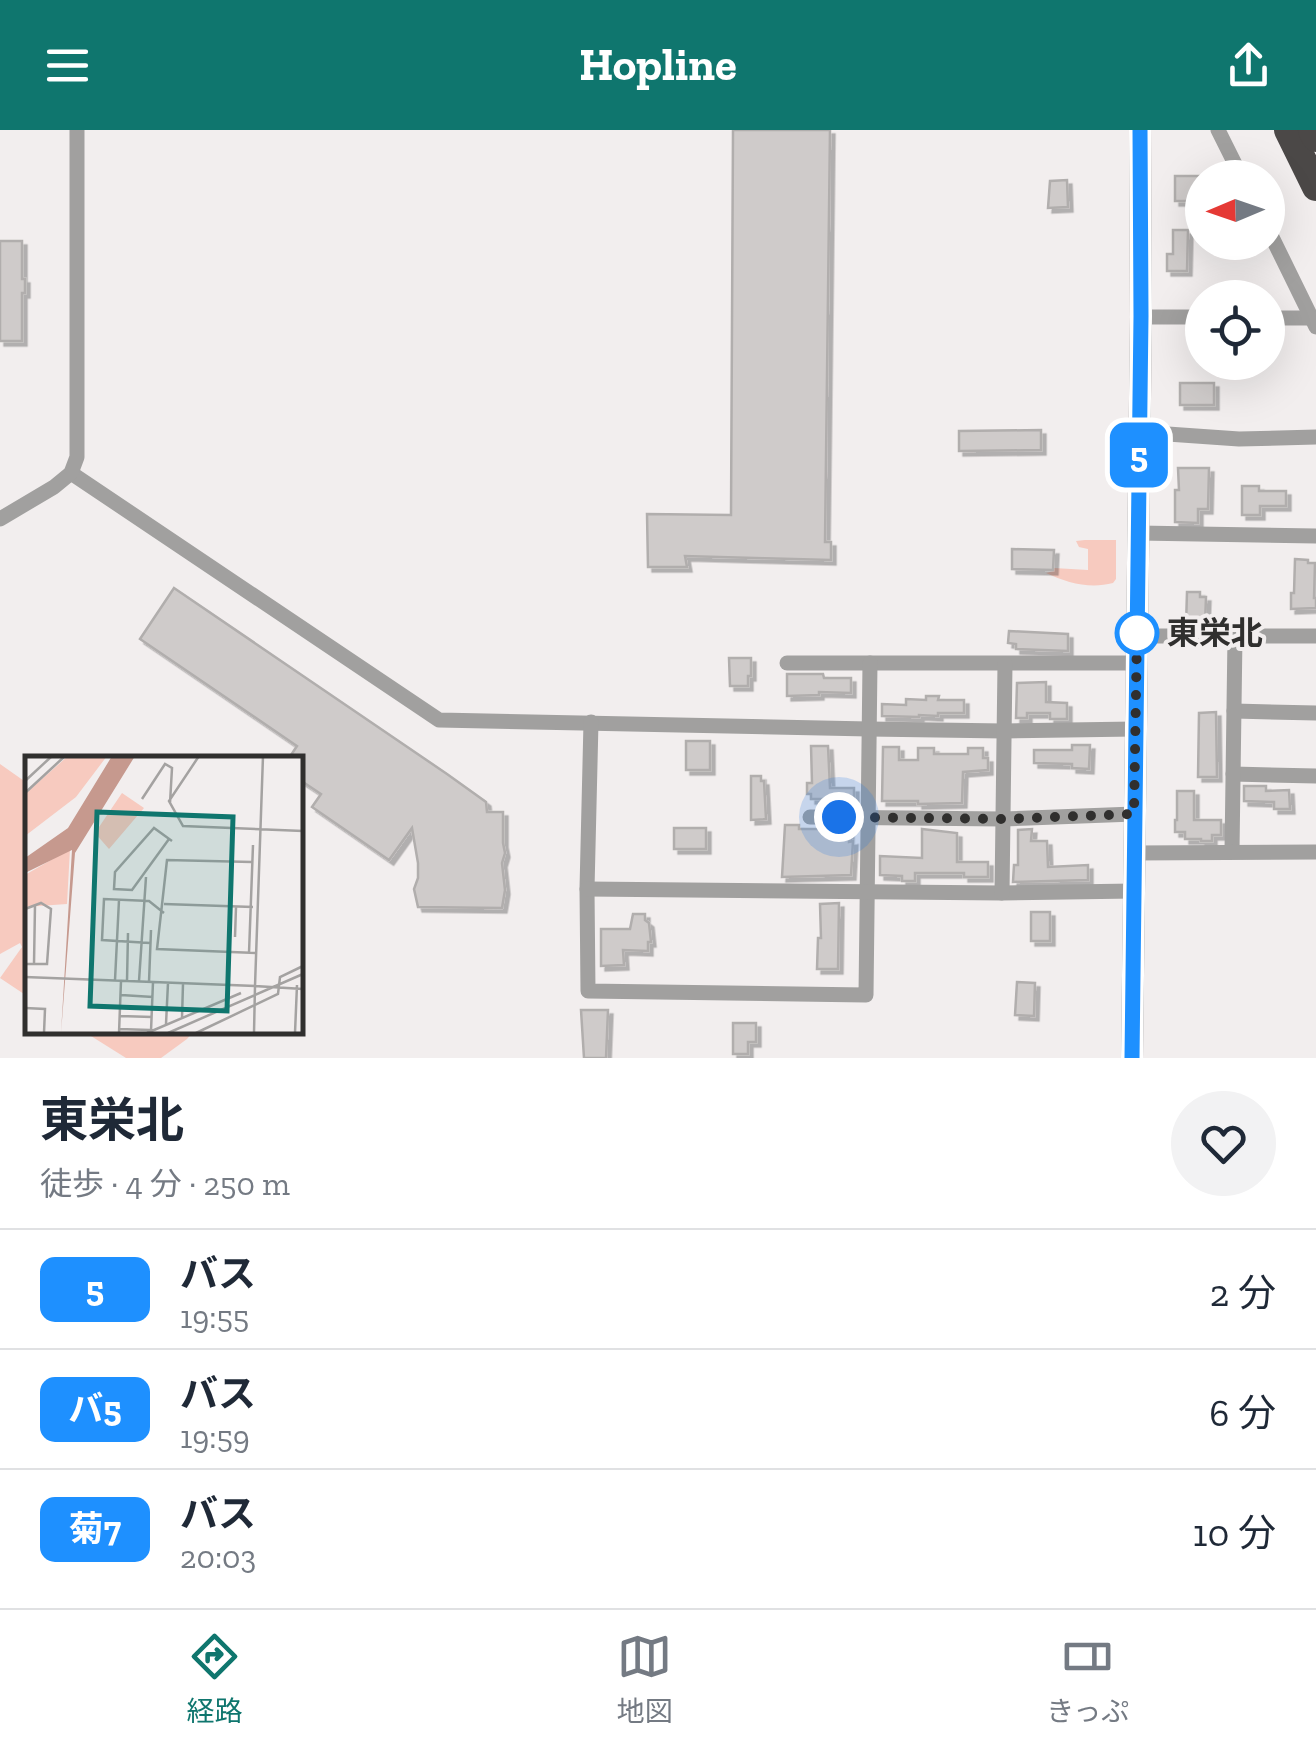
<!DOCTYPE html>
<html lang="ja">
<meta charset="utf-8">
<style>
:root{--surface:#fff;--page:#f2f2f3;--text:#1f2937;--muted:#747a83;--line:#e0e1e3;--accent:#0f766e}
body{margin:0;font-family:"Zilla Slab","Noto Sans JP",serif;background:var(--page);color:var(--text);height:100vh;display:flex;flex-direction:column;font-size:38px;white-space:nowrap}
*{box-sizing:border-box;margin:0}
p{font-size:32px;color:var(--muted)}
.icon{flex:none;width:55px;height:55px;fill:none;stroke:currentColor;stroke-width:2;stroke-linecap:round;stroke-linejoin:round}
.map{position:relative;height:928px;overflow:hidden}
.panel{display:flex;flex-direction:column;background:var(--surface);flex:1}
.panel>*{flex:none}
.badge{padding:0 20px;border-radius:15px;font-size:35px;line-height:65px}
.needle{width:65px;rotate:268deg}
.controls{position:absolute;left:1185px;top:30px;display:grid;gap:20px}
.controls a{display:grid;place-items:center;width:100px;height:100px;border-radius:50%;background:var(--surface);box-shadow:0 10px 40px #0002;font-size:50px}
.you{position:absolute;width:50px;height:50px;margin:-25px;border:8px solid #fff;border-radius:50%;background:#1a73e8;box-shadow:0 0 0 15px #1a73e833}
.map>.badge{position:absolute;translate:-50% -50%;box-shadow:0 0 0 5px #fff}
.round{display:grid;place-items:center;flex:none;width:105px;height:105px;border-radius:52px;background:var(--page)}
.summary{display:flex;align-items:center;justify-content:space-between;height:170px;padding:0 40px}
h1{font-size:48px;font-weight:700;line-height:75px}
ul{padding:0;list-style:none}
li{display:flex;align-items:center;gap:30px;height:120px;padding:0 40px;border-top:2px solid var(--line)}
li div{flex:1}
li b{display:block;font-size:38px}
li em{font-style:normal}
li .badge{min-width:110px;font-weight:700;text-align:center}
header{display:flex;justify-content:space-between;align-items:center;height:130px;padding:0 40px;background:var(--accent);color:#fff;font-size:45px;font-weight:700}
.dock{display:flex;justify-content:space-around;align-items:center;height:140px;border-top:2px solid var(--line);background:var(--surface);font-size:28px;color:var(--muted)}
.dock a{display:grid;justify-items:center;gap:5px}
.dock .active{color:var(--accent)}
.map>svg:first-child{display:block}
</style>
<header><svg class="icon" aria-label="menu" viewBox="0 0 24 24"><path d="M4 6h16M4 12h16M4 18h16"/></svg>Hopline<svg class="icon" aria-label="share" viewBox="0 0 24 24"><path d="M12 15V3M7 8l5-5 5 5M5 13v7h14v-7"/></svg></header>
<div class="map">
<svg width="1316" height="928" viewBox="0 0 1316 928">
<defs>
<filter id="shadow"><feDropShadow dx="4.5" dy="4.5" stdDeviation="0" flood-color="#0004"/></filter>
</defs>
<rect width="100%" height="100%" fill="#f2eeee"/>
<!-- green -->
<g fill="#f7cabf">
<path d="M1085,410H1116V449L1113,453C1090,459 1067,453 1046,443L1054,441V438L1088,440V419L1079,417L1076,411Z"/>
<path d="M0,634L27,653V866L0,848L22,817L20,813L0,824Z"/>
<path d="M83,901H194L187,909L161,928H126Z"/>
</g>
<!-- building -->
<g fill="#cfcbca" stroke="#b1aead" stroke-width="2.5" filter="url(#shadow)">
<path d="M733,0H830L825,412H831V430L685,426L687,437H648L647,384L731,385Z"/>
<rect x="1175" y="46" width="27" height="25"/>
<path d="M1067,50L1068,77L1048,78L1050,51Z"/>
<path d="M1173,100H1188L1187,141H1167V124H1173Z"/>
<path d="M0,111H22V149H25V163H22V211H0Z"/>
<rect x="1180" y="253" width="34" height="22"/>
<path d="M1041,300V320L959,321V301Z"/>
<path d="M1178,338H1209L1208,379H1198V393L1175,392V360H1179Z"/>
<path d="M1242,356H1259V361H1286V376H1260V385H1242Z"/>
<path d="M1012,419L1054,420L1053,440L1012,439Z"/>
<path d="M1295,429L1308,430V433H1315L1314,468H1316V478L1291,479V463H1294Z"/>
<path d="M174,458L447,644L486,672L487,682H503V713L505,723L502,733L505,760L502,778L418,777L414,759L418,748V733L412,698L389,730L312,677L321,664L300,650V628H289L297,616L140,509Z"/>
<path d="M1187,462H1200V467H1206L1205,495H1186Z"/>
<path d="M1009,501L1068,504V521L1016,519V514L1008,513Z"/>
<path d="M729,528H751V546H748V556H730Z"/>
<path d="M787,544H823L824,548H851V563L819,562V565L787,566Z"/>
<path d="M1046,552V572L1067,573V589H1050V583H1027V588H1016L1017,553Z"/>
<path d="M926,566H939L938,570H964V583H938V586L919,585V587L882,586V574L906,575V569L926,570Z"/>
<path d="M1216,582L1217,647H1198L1199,583Z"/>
<rect x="686" y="611" width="24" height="29"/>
<path d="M1072,615H1090L1089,639L1072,638V634L1034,633V620H1072Z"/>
<path d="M811,616H828L830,658H854V676H834V669H811V664H807V653H812Z"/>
<path d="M883,617H899V630H918V618H934V624H968V618H983V628H988V640L963,642L962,673L918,674V671H882Z"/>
<path d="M751,646H761V651H764L766,689L751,690Z"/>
<path d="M1244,656H1266V661L1289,660L1290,679H1274V672L1244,671Z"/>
<path d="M1177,661H1194V690H1221V705H1212V711H1201V709H1185V702H1175V690H1177Z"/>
<path d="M785,695H799V699H849V712L853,711L851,745L782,747Z"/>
<rect x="674" y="698" width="32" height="21"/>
<path d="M922,699L957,703V732H988V747H964V743H915V751H902V746L880,745V726L922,728Z"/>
<path d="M1032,699L1031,711H1047L1048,737L1088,735V750L1013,752L1014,735H1018V700Z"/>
<path d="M839,773L838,839H817L818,808H821L820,774Z"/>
<rect x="1031" y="782" width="19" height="29"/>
<path d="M633,784H645V790L649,793L651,812H648V821L623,820L624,835L601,836V799H630Z"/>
<path d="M1017,852L1035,853L1034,886L1015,885Z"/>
<path d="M581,880H608L606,928H584Z"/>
<path d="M733,893H756V912H748V924H733Z"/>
</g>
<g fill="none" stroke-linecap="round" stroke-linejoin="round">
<!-- street -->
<g stroke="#a1a09f" stroke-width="15">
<path d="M1218,0L1242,48"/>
<path d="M1268,99L1316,197"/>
<path d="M1141,187H1202"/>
<path d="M1268,188H1312"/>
<path d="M1139,302L1239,309L1316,307"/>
<path d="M71,343L439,590L869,599L1004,601L1135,599"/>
<path d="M0,389L54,357L71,343L77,327V0"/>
<path d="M1138,403L1316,406"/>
<path d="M1137,506H1316"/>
<path d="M787,533H1137"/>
<path d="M1234,581L1316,583"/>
<path d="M591,592L587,759L588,861L866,865L870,533"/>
<path d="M1233,644L1316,646"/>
<path d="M810,687L1003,689L1134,684"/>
<path d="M1232,721L1235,506"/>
<path d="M1134,723L1316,722"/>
<path d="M587,759L1002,763L1134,761"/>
<path d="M1002,763L1005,534"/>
</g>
<!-- secondary -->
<path stroke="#7c7979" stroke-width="22" d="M1132,928L1141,187L1140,0"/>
<!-- highway -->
<g stroke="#4b4847" stroke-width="28">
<path d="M1288,0L1316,57"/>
<path d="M1312,0L1316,8"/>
</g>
</g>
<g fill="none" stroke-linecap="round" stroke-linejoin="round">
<!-- line casing -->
<g stroke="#fff" stroke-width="22">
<path id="line" d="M1132,928L1141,186L1140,0"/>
</g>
<!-- line -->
<use href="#line" stroke="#1e90ff" stroke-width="15"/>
<!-- walk -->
<path stroke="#302f2e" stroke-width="10" stroke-dasharray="0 18" d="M839,687L1003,689L1134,684L1137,503"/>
</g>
<!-- markers -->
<circle fill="#fff" stroke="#1e90ff" stroke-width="5" cx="1137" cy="503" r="20"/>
<g text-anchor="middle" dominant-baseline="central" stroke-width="8" stroke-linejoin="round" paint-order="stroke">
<!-- stop labels -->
<g font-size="32" font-weight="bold" fill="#302f2e" stroke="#f2eeee" text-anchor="start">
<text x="1167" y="503">東栄北</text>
</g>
</g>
<!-- overview -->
<g transform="translate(25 626)">
<rect width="278" height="278" fill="#f2eeee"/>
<path d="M43,0H82L51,41L0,80V38ZM97,37L119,52L84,93L70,77ZM45,93L42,148L0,151V119Z" fill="#f7cabf"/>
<path d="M87,0H110L50,97L36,277L47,94L0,117V102L43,72Z" fill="#c6998e"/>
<path fill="none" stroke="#a4a2a1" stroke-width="2.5" d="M174,0L144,45L158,70L278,75M238,0L230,230L278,233M0,25L27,0M0,37L40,0M117,43L140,8L147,12L145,47M144,83L107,134L89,133L90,116L129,72L147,85M227,106L142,104L132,193L232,197M139,148L228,151M0,153L16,147L26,153L22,208H0M210,181L211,151M125,187L77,184L79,143L124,145L139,157M224,197L228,89M9,208L10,149M0,221L230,230L229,277M90,224L94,144M102,225L103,177M114,225L121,121M124,226L126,174M96,239L128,241M0,252L20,253L19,277M95,260L127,261M157,262L158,228M141,268L143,227M94,273L125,274M126,275L128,226M94,277L96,225M122,277L216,237M143,277L278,218M171,277L253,238L255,221L278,210M270,277L272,229"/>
<path fill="#0f766e" fill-opacity="0.15" stroke="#0f766e" stroke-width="5" d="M72,56L208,61L202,255L65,250Z"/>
<rect width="278" height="278" fill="none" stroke="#302f2e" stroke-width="5"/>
</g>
</svg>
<div class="controls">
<a><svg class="needle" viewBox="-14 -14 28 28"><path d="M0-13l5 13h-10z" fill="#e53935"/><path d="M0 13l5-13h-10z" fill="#747a83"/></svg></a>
<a><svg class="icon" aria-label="locate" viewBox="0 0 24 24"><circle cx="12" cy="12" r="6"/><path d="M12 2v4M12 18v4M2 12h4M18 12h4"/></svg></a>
</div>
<div class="you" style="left:839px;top:687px"></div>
<b class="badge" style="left:1139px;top:325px;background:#1e90ff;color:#fff">5</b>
</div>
<section class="panel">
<div class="summary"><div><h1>東栄北</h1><p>徒歩 · 4 分 · 250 m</p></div><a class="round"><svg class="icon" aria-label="heart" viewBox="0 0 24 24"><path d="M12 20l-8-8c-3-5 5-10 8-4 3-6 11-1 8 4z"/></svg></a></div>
<ul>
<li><span class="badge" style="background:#1e90ff;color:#fff">5</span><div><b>バス</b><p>19:55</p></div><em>2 分</em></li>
<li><span class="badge" style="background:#1e90ff;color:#fff">バ5</span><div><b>バス</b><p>19:59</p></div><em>6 分</em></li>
<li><span class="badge" style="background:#1e90ff;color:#fff">菊7</span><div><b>バス</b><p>20:03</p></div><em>10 分</em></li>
</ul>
</section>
<nav class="dock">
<a class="active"><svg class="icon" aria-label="directions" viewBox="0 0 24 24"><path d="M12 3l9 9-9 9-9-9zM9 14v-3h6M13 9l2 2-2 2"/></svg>経路</a>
<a><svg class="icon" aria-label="map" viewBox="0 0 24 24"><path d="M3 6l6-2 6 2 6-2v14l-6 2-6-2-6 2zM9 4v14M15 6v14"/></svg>地図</a>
<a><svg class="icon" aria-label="tickets" viewBox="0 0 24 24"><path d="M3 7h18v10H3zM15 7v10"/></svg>きっぷ</a>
</nav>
